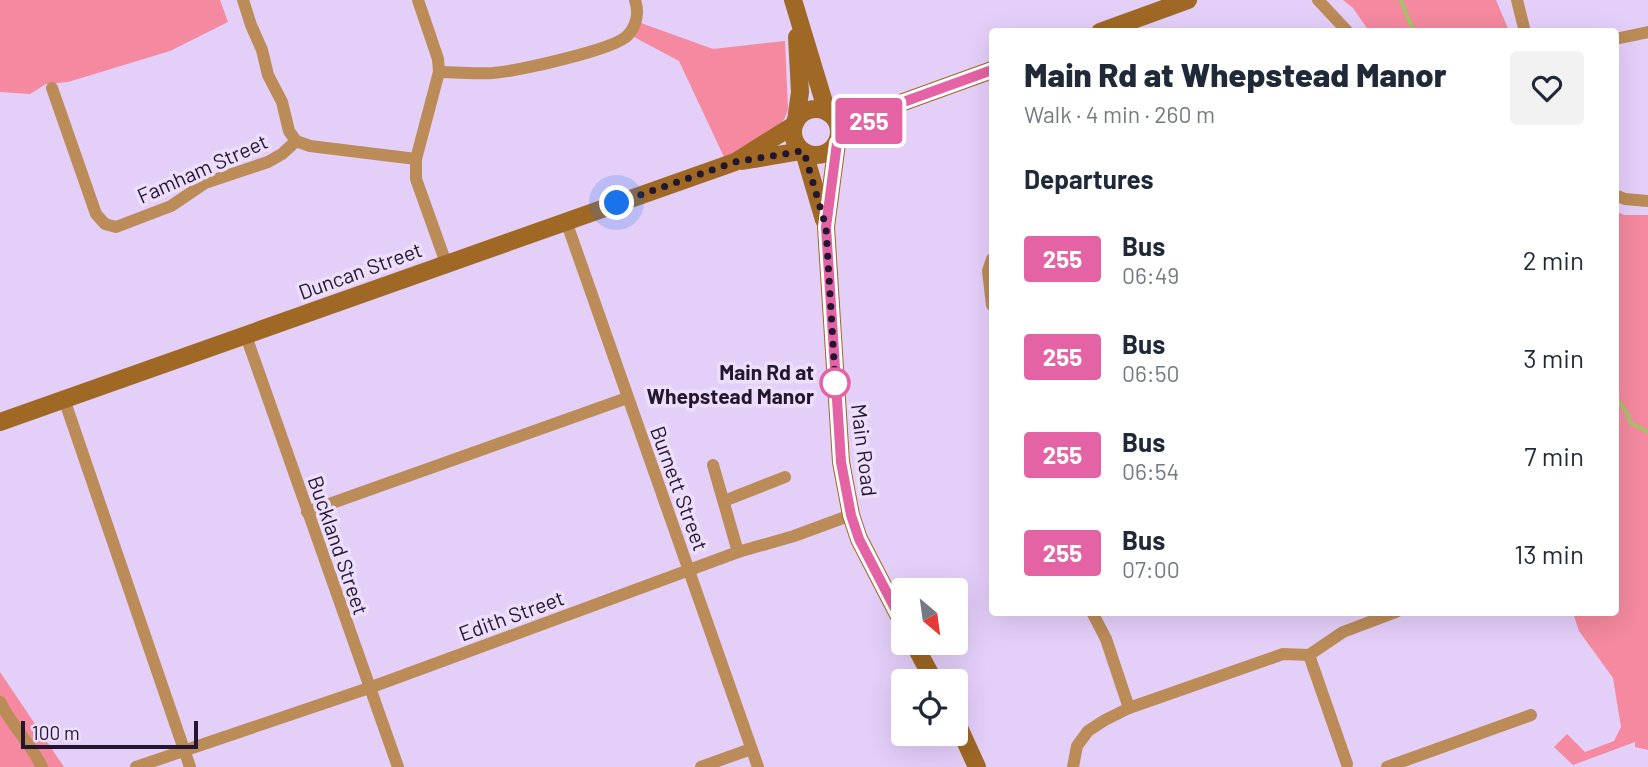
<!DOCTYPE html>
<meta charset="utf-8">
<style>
:root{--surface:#fff;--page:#f2f2f3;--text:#1f2937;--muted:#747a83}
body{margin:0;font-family:Barlow,sans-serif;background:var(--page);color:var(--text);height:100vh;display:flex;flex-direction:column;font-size:26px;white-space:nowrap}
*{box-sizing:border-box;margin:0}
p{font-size:23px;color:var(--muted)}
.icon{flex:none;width:38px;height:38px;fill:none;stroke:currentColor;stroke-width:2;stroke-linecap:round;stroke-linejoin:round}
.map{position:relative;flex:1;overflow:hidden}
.details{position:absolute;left:989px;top:28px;width:630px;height:588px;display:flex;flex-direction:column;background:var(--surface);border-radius:7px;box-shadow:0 7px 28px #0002}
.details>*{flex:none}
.badge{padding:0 14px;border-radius:5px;font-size:24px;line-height:46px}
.needle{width:46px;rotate:151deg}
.fabs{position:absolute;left:891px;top:578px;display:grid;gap:14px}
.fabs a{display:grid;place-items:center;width:77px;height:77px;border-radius:7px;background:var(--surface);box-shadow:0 7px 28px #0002;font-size:35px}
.scale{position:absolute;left:21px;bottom:18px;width:177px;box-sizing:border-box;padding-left:7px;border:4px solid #231630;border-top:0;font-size:19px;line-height:24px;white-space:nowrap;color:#231630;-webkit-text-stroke:5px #eddffc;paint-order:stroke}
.you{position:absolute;width:35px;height:35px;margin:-18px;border:5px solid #fff;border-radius:50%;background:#1a73e8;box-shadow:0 0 0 10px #1a73e833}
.map>.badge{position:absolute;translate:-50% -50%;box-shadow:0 0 0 4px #fff}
h2{padding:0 35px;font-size:26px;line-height:63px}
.round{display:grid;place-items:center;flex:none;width:74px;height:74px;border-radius:7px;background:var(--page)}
.headline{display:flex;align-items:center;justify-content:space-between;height:119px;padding:0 35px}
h1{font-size:33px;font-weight:800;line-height:52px}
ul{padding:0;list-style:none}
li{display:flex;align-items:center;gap:21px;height:98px;padding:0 35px}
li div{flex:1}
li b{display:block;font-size:26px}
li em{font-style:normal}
li .badge{min-width:77px;font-weight:700;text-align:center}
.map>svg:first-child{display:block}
</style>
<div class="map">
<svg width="1648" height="767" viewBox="0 0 1648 767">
<rect width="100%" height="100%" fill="#e4cff9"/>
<!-- green -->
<g fill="#f4899f">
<path d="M0,0H220L228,22L170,51L68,82L46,84L30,94L0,92Z"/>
<path d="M1343,0H1496L1509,31H1369L1353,8Z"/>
<path d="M641,23L713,49L785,41L788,109C781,138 748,147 724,157L679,61L634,37Z"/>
<path d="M1615,211L1624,215H1648V750L1635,747V742L1573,765L1554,747L1567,734L1585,752L1614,741L1621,727L1613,678L1579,631L1573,613L1615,612Z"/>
<path d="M0,672L64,767H0Z"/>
</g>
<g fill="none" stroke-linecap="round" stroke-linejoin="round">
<!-- stream -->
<g stroke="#9fc862" stroke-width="3.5">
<path d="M1401,1L1414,32"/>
<path d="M1615,396L1627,413L1629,422L1648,432"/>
</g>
<!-- street -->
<g stroke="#bb8b58" stroke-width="12">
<path d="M243,0L251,25L262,50L268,75L282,102L289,131L296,141"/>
<path d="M418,0L438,59L439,72L416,159V179L446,263"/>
<path d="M1318,0L1348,32"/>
<path d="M1517,0L1525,32"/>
<path d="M1615,39L1648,32"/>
<path d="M439,72C457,72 476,74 493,73C516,71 615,50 628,35C637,25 639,12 635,0"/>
<path d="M52,88L96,214L105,224L116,227L171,206L205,183L268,162L282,154L296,141L310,146L416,159"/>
<path d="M1615,195L1625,199L1648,201"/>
<path d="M566,221L758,767"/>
<path d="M992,259L988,271L992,305"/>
<path d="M246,336L398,767"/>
<path d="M64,399L190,767"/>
<path d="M713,465L738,552"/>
<path d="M724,501L785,477"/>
<path d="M307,512L627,398"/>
<path d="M1092,612L1106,639L1129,708"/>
<path d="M1309,655L1347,764"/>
<path d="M0,702C12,726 31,744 42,767"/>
<path d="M136,767L369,688L738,552L794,536L851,515"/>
<path d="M701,767L751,749"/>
<path d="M1073,767L1077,746L1088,731L1105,720L1129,708L1283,654L1309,655L1343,632L1396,612"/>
<path d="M1387,767L1531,715"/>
</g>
<!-- secondary -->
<g stroke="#9f6824" stroke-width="18">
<path d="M793,0L827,112"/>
<path d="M1100,32L1188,0"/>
<circle cx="816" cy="132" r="23"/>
<path d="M831,114L884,109L992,70"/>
<path d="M796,121L800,92L797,37"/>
<path d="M838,140L882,111"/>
<path d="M837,143L826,227L841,462L851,515L859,539L903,624"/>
<path d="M804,152L824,220"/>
<path d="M742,161L801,151"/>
<path d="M0,422L735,162L794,125"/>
<path d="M913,642L934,681"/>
<path d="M956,721L977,767"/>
</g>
</g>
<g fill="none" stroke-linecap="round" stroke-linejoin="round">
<!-- line casing -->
<g stroke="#fff" stroke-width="16">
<path id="line" d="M903,624L859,539L851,515L841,462L826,227L837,143L884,109L992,70"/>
</g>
<!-- line -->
<use href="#line" stroke="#e463a4" stroke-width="10"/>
<!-- walk -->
<path stroke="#231630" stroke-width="7" stroke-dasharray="0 12.6" d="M617,203L735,162L802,151L804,152L826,227L836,394L835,383"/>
</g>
<!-- markers -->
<circle fill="#fff" stroke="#e463a4" stroke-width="3.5" cx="835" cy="383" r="14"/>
<g text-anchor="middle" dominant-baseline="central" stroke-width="7" stroke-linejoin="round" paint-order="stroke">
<!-- street labels -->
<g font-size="21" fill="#231630" stroke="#eddffc">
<text transform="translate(202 168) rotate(-24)">Famham Street</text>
<text transform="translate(360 270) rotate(-20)">Duncan Street</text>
<text transform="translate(865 450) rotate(83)">Main Road</text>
<text transform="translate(680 488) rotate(70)">Burnett Street</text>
<text transform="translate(339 545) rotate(71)">Buckland Street</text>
<text transform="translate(511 615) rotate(-20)">Edith Street</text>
</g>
<!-- stop labels -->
<g font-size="21" font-weight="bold" fill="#231630" stroke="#eddffc" text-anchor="end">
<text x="814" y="371">Main Rd at<tspan x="814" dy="24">Whepstead Manor</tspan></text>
</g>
</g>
</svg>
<div class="fabs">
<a><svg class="needle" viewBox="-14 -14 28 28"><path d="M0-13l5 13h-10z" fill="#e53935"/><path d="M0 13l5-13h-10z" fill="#747a83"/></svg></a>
<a><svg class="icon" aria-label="locate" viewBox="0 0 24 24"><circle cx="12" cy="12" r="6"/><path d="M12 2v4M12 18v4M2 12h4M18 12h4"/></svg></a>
</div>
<div class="scale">100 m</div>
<div class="you" style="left:617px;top:203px"></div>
<b class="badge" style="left:869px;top:121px;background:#e463a4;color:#fff">255</b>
<section class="details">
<div class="headline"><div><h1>Main Rd at Whepstead Manor</h1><p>Walk · 4 min · 260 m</p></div><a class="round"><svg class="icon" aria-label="heart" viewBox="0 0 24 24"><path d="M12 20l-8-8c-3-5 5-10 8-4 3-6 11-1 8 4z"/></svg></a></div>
<h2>Departures</h2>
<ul>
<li><span class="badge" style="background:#e463a4;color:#fff">255</span><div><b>Bus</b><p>06:49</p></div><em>2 min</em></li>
<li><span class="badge" style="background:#e463a4;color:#fff">255</span><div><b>Bus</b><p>06:50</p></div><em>3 min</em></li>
<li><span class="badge" style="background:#e463a4;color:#fff">255</span><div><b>Bus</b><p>06:54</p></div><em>7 min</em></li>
<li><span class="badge" style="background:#e463a4;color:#fff">255</span><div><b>Bus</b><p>07:00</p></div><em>13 min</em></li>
</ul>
</section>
</div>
